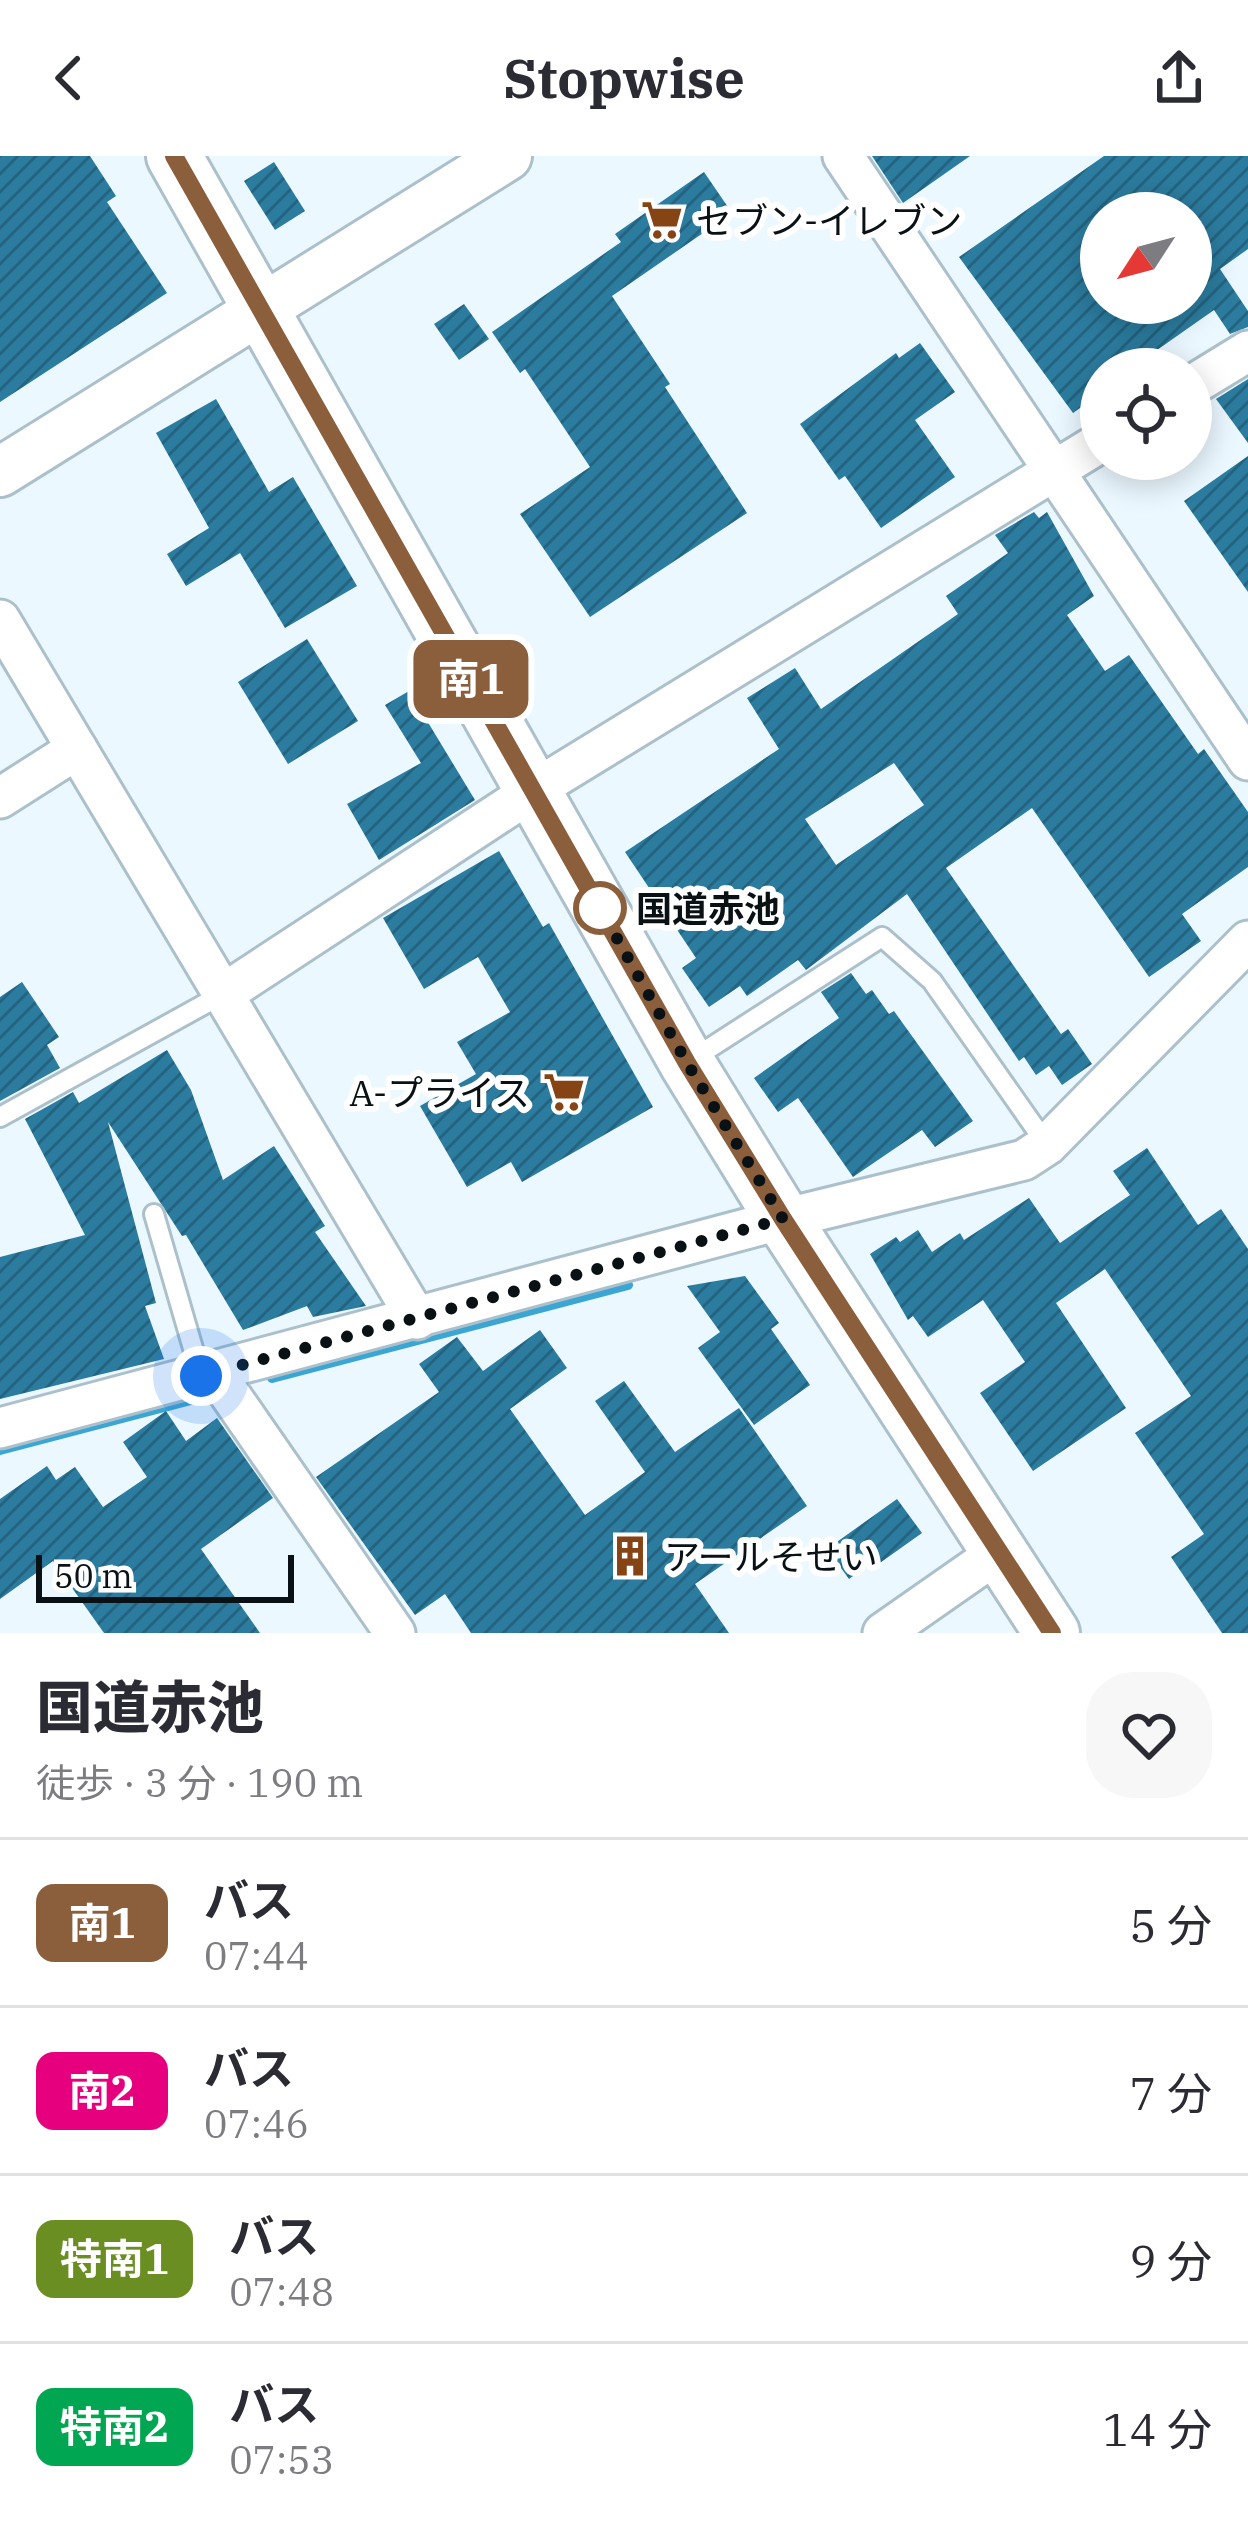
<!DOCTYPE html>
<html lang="ja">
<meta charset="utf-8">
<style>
:root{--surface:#fff;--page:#f7f7f7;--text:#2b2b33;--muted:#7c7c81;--line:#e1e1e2}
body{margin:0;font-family:"IBM Plex Serif","Noto Sans JP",serif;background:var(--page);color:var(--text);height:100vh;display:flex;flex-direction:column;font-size:45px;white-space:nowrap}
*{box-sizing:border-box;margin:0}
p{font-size:39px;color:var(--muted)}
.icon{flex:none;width:66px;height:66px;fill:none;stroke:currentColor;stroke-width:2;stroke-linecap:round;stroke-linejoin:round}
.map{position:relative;height:1477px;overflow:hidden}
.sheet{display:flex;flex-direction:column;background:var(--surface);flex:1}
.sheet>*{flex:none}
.badge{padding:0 24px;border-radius:18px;font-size:42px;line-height:78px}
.needle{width:78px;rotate:234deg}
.buttons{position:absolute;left:1080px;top:36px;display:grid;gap:24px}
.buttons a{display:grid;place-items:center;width:132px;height:132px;border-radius:50%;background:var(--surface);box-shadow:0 6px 30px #0003;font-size:60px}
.scale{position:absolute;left:36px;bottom:30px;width:258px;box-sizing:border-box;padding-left:12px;border:6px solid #091114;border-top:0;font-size:33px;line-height:42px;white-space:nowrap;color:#091114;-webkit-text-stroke:9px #fff;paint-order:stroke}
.you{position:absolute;width:60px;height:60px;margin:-30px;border:9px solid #fff;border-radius:50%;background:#1a73e8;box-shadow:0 0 0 18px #1a73e833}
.map>.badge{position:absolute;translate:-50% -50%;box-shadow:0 0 0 6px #fff}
.round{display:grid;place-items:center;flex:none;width:126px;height:126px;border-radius:48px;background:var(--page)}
.summary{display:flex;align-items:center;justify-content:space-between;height:204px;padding:0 36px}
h1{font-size:57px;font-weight:800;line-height:90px}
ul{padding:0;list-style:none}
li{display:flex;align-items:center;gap:36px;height:168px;padding:0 36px;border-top:3px solid var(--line)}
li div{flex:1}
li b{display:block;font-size:45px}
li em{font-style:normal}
li .badge{min-width:132px;font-weight:700;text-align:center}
header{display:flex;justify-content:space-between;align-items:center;height:156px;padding:0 36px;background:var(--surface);font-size:54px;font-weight:800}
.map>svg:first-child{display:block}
</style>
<header><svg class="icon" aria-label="back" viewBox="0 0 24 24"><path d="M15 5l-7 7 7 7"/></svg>Stopwise<svg class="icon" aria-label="share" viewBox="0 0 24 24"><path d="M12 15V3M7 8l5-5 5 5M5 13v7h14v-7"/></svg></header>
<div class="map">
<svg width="1248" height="1477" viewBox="0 0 1248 1477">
<defs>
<pattern id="building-hatch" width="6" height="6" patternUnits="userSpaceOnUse" patternTransform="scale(3)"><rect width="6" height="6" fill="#2c7c9f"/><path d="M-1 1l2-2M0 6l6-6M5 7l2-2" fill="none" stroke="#246480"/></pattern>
</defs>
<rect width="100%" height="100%" fill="#ebf8ff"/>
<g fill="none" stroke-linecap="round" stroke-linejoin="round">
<!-- stream -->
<g stroke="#3ba5d4" stroke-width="10">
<path d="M272,1222L628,1129"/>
<path d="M0,1294L191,1244"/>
</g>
</g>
<!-- building -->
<g fill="url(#building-hatch)" fill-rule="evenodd">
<path d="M0,0H90L116,40L107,46L167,137L0,246Z"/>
<path d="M872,0H970L903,47Z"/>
<path d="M1104,0H1248V93L1220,113L1248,155V171L1230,178L1214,154L1130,213H1101V237L1073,257L959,101ZM1101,57H1191V147H1101Z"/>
<path d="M274,6L305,55L275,74L244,25Z"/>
<path d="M704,16L732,57L612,140L670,228L665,231L747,357L590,461L520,358L590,311L525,213L520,217L492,176L621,86L615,78Z"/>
<path d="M464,148L489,183L459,204L434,168Z"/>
<path d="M920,187L955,236L915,264L955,321L881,372L845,320L839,324L800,268L896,197L899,202Z"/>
<path d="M1248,223V287L1216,243Z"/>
<path d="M216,243L269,336L293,321L357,430L285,472L240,397L186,430L167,398L209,372L156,277Z"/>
<path d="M1248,300V436L1184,345Z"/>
<path d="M1034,356L1039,362L1047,356L1094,440L1067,459L1105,515L1129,499L1198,598L1204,593L1248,656V711L1182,758L1201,785L1149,821L1032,652L946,712L1061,878L1068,873L1092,908L1062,929L1049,910L1036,919L1024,901L1019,905L907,738L806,814L798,804L747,840L740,830L709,851L682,812L696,802L625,696L779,593L747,542L795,512L821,553L958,458L946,440L1008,397L995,379ZM894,607L924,649L836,709L805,663Z"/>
<path d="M307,483L358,565L288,608L238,526Z"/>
<path d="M409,535L475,644L379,704L347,648L421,607L385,549Z"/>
<path d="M499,695L543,771L549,767L653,951L522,1026L511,1006L467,1031L420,950L476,918L457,886L510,856L478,801L424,833L383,762Z"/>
<path d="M851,817L866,838L872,834L889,858L894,855L973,965L935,991L922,974L853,1021L798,942L778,956L754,922L839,862L821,836Z"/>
<path d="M22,826L59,881L47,889L60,912L0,945V841Z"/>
<path d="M167,894L191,934L223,1024L274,990L325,1070L315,1076L366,1150L313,1161L307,1150L243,1174L186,1079L182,1080L108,966L156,1147L145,1150L164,1203L0,1243V1101L85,1079L25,963L73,936L79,947Z"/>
<path d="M1147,992L1198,1069L1221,1053L1248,1093V1477H1222L1171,1401L1204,1378L1135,1277L1191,1240L1105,1113L1056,1147L1126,1252L1033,1315L980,1237L1025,1206L983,1144L928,1181L913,1160L908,1164L870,1098L896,1081L900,1086L918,1074L932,1096L960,1077L964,1084L1029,1042L1060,1087L1130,1039L1113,1015Z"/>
<path d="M745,1120L779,1167L771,1173L810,1229L754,1269L698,1192L720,1176L687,1130Z"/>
<path d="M540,1174L567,1212L510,1253L585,1359L645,1316L595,1245L624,1225L675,1296L739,1252L807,1350L695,1428L729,1477H471L445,1438L415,1459L316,1321L439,1236L419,1208L457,1181L483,1215Z"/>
<path d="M166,1255L186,1285L217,1262L273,1342L201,1393L260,1477H104L53,1405L0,1443V1343L47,1310L56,1324L75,1311L103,1351L147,1321L123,1286Z"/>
<path d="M897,1343L922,1377L877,1409L874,1405L849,1423L827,1393Z"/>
</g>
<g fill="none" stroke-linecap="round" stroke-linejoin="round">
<!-- service casing -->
<g stroke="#acc0cb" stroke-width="24">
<g id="service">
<path d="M691,904L882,781L932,825L1047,989"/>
<path d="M0,961L223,838"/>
<path d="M154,1058L201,1220"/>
</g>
</g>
<!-- minor casing -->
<g stroke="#acc0cb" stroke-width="45">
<g id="minor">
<path d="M843,0L1248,604"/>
<path d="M1191,230L1248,195"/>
<path d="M0,464L417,1163"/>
<path d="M0,642L77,593"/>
<path d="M223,838L534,634L1101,286"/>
<path d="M215,1217L395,1477"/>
<path d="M0,1272L783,1063L1024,1004L1047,989L1248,785"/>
<path d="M883,1477L999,1396"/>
</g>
</g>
<!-- tertiary casing -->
<g stroke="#acc0cb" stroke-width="54">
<path id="tertiary" d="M0,316L507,0"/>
</g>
<!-- secondary casing -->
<g stroke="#acc0cb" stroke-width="60">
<path id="secondary" d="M174,0L687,907L783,1063L1052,1477"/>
</g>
<!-- service -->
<use href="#service" stroke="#fff" stroke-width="18"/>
<!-- minor -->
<use href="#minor" stroke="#fff" stroke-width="39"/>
<!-- tertiary -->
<use href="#tertiary" stroke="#fff" stroke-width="48"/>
<!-- secondary -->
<use href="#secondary" stroke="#fff" stroke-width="54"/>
</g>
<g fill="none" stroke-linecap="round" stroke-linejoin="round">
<!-- line casing -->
<g stroke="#fff" stroke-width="27">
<path id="line" d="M174,0L687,907L783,1063L1052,1477"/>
</g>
<!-- line -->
<use href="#line" stroke="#8b5e3c" stroke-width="18"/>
<!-- walk -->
<path stroke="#091114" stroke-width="12" stroke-dasharray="0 21.6" d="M201,1220L783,1063L687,907L600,752"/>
</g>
<!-- icons -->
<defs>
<g id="supermarket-bare" transform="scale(3.24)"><path d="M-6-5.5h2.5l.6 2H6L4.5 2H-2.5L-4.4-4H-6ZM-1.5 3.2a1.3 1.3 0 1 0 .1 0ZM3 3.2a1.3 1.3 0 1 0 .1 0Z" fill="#864314" stroke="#fff" stroke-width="2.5" paint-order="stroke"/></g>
<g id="building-bare" transform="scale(3.24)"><path d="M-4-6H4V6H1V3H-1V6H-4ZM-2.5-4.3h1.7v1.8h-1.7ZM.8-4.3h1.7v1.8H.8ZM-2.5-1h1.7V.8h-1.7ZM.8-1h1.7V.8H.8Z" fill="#864314" stroke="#fff" stroke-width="2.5" paint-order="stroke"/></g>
</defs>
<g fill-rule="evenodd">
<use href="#supermarket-bare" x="662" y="64"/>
<use href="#supermarket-bare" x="564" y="936"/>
<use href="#building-bare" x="630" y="1400"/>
</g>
<!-- markers -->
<circle fill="#fff" stroke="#8b5e3c" stroke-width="6" cx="600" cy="752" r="24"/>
<g text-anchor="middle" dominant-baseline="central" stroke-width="12" stroke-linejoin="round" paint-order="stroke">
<!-- poi labels -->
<g font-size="36" fill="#091114" stroke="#fff" text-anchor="start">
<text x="696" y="64">セブン-イレブン</text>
<text x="530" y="936" text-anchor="end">A-プライス</text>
<text x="664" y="1400">アールそせい</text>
</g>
<!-- stop labels -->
<g font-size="36" font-weight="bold" fill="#091114" stroke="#fff" text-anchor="start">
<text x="636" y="752">国道赤池</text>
</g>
</g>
</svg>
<div class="buttons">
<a><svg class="needle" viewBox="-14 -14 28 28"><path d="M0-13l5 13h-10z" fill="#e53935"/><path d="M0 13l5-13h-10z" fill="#7c7c81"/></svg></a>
<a><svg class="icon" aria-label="locate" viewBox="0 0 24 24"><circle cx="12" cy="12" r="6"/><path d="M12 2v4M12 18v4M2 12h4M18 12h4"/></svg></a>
</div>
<div class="scale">50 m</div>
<div class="you" style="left:201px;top:1220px"></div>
<b class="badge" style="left:471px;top:523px;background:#8b5e3c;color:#fff">南1</b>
</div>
<section class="sheet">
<div class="summary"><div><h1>国道赤池</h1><p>徒歩 · 3 分 · 190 m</p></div><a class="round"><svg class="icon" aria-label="heart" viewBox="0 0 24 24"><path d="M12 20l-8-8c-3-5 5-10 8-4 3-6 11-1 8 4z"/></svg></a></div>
<ul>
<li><span class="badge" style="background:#8b5e3c;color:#fff">南1</span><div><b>バス</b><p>07:44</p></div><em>5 分</em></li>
<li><span class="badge" style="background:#e6007e;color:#fff">南2</span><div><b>バス</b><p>07:46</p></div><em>7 分</em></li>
<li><span class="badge" style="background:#6b8e23;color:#fff">特南1</span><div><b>バス</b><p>07:48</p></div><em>9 分</em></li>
<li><span class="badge" style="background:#00a651;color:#fff">特南2</span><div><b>バス</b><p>07:53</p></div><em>14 分</em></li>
</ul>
</section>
